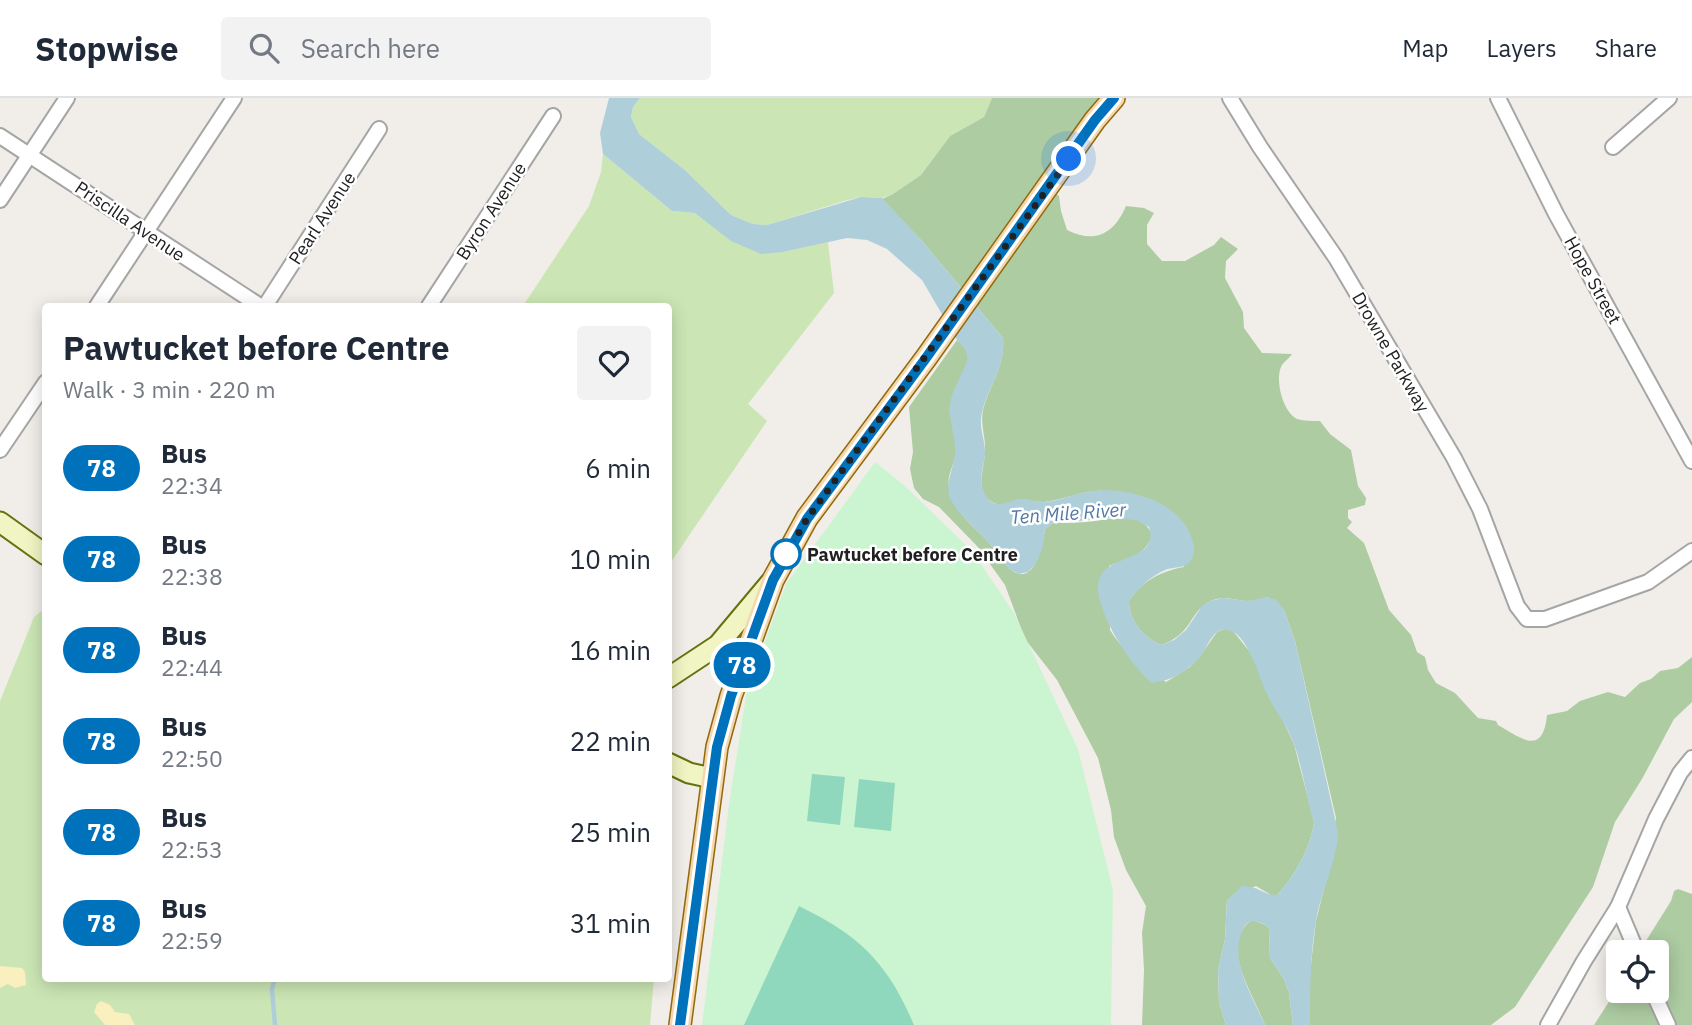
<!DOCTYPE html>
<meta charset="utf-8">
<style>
:root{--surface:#fff;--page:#f2f2f3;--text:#1f2937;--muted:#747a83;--line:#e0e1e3}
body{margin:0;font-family:"IBM Plex Sans",sans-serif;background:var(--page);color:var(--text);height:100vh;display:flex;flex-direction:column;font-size:26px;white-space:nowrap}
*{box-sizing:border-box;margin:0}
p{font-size:23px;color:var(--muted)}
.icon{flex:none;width:38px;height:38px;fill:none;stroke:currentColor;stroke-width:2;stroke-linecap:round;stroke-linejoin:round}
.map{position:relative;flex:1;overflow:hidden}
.sheet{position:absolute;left:42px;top:205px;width:630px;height:679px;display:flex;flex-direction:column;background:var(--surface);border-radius:7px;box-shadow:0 4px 18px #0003}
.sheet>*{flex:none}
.badge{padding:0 14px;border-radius:23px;font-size:24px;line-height:46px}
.fabs{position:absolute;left:1606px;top:842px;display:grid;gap:14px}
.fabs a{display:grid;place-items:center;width:63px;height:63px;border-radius:7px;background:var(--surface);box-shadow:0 4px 18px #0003;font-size:35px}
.you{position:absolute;width:35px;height:35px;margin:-18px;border:5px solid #fff;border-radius:50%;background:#1a73e8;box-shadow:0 0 0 10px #1a73e833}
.map>.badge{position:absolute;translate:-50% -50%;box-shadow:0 0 0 4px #fff}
.round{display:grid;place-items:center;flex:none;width:74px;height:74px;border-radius:7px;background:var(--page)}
.head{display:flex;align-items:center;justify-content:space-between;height:119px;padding:0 21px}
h1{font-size:33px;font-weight:800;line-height:52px}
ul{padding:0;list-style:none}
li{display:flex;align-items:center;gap:21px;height:91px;padding:0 21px}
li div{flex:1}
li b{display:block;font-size:26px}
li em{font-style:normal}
li .badge{min-width:77px;font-weight:700;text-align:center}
header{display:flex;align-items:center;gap:42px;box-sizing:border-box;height:98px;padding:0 35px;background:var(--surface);border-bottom:2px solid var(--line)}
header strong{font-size:33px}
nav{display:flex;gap:38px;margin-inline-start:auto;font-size:24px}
.search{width:490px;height:63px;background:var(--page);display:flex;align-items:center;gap:18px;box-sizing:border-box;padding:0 24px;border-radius:7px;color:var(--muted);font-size:26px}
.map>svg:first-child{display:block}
</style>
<header>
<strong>Stopwise</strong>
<div class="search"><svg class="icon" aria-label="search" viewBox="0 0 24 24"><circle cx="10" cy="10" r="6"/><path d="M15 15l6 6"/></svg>Search here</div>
<nav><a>Map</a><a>Layers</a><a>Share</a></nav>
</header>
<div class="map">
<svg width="1692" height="927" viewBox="0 0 1692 927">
<rect width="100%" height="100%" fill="#f1eee9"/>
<!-- grass -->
<g fill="#cbe6b4">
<path d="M640,0H992L984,19L950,38L921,77L893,96L882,100L861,99L844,103L767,127L753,126L731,117L685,72L639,36L631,19L633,9Z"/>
<path d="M603,56L672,113L695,115L783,154L828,144L834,195L748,306L767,323L669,467L668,208H523L589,108L601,74Z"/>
<path d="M45,510L46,880H654L650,927H0V603L34,519Z"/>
</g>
<!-- forest -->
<g fill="#adcca2">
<path d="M992,0H1119L1051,91L1059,98L1061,113L1067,132C1095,146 1114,136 1126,108L1144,110L1154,115L1147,127V146L1162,163H1185L1214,147L1221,139L1238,151L1226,163L1225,180L1243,214L1244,230L1262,255L1292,256C1289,261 1283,264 1281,269C1275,283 1283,314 1297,321C1304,323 1313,323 1320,323L1330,336L1351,352L1358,388L1366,400L1365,407L1348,412V420L1352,424L1347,430L1364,445L1389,512L1411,537L1417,554L1425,559L1428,572L1436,585L1455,595L1478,620L1496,623L1498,627C1522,641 1543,658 1547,617L1567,613L1580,603L1608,594L1625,599L1640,585L1651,581L1660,573L1678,570L1692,559V604L1674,621L1642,681L1615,724L1593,789L1515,909L1491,927H1310V875L1316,823L1325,787L1336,720L1295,543L1284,512L1268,499C1261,501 1254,503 1246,503C1233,502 1221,497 1209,504C1189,514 1193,536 1161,547C1143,539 1129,523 1129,503C1142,483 1161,473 1184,469L1149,402C1132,397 1115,392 1097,393C1079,394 1062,402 1044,404C1036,404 1030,402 1022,402C1011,402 1004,411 992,404C973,393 985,370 985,354C986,339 980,327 983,312C990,285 1005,270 1003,240L922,143L882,101L893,96L921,77L950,38L984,19Z"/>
<path d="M957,242C962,247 968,252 968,260C968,271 957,284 954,294C947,314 955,333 956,353C956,364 946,377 949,389C955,418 974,427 992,448C998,455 1002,463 1008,469C1034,494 1043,447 1045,431L1053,425C1064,425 1076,425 1087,424C1107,422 1143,411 1152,437C1147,457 1126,461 1109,468L1110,532C1127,558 1141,567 1166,584L1190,569L1200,558L1217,534L1225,531L1233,533L1250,554L1294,646L1314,724C1311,750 1294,779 1277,797H1271L1256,788L1227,802L1225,841L1218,872L1219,905L1226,927H1142L1144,872L1142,835L1146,808L1126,772L1114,739L1111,712L1098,660L1057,582L1025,541L1005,487L995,473L977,448L939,409L923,401L914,390L910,371L913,354L909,309Z"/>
<path d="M1678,791L1692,796V927H1594L1619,888V892H1657V854H1639L1671,803L1674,793Z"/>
<path d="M1253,822L1266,827L1269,831L1270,860L1284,881L1289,895L1293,927H1265C1257,907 1242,881 1238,860C1235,848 1240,827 1253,822Z"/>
</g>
<!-- sand -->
<g fill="#f9efbf">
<path d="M0,868L22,870L25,874L26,887L15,890L8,886L0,890Z"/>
<path d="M101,903L110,907L115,914L129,916L135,927H105L94,914L97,906Z"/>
</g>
<!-- park -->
<path fill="#cbf5d0" d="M875,364L905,388L972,453L1014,515L1078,651L1113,792L1111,927H702L729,706L747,592L786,486Z"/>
<!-- pitch -->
<g fill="#8fd8be">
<path d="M812,676L845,679L840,727L807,723Z"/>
<path d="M859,681L895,685L891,733L854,729Z"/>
<path d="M799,808C860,838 887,864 914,927H744Z"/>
</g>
<!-- water -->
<path fill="#aecfda" d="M609,0H640L633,9L631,19L639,36L685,72L731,117L753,126L767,127L861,99L882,100L922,143L1003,240C1006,273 985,291 981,321C980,333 986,345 985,358C983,370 978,383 984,394C994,415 1006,403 1020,401C1028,400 1037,405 1046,404C1062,402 1077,395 1093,393C1124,389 1171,401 1187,430C1192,439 1197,451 1192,460C1187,472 1175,468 1165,472C1151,478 1137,491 1129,503C1129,523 1143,539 1161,547L1174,542L1186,532L1202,508L1210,503L1223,500L1249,503L1268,499L1276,502L1284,512L1295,543L1338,734C1337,764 1321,793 1316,823C1310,858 1310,892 1310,927H1293L1289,895L1284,881L1270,860L1269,831L1266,827C1257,823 1248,820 1243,831C1228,862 1253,899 1265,927H1226L1219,905L1218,872L1225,841L1227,802L1242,788C1259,788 1265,798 1277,797C1294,779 1311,750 1314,724C1306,699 1303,671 1294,646C1287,627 1274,612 1266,594C1258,577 1246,527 1222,532C1212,534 1207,549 1202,556C1190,572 1171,583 1152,585C1132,570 1086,502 1101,477C1113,457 1160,461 1149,429L1136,422L1114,420L1053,425L1045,431L1042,452L1035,467L1028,474L1019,476L1009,471L992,448L958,413L949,399L948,386L956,354L949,311L952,297L968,261L965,251L957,242L922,182L887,151L867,142L847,140L783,154L761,156L731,143L695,115L672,113L603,56L600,35Z"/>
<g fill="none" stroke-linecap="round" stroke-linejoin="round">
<!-- stream -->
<path stroke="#aecfda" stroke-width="4.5" d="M275,927L272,891L275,880"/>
<!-- minor casing -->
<g stroke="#a5a5a5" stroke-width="18">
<g id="minor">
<path d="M1230,0L1260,49L1336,160L1454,360L1480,411L1517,508L1527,521H1545L1648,484L1692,453"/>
<path d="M1498,0L1556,116L1692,363"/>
<path d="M0,38L260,208"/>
<path d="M1613,49L1669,0"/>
<path d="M0,102L67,0"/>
<path d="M97,208L234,0"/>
<path d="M265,208L379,31"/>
<path d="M429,208L553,18"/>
<path d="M0,352L46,284"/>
<path d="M1618,809L1637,854"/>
<path d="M1652,892L1668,927"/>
<path d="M1548,927L1584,863L1618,809L1656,721L1680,675L1692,660"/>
</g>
</g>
<!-- secondary casing -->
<g stroke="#64720f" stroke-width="23">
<g id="secondary">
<path d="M0,424L46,457"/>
<path d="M668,580L718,547L770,485"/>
<path d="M668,665L689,675L712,680"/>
</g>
</g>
<!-- primary casing -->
<g stroke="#91690e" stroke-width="24">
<path id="primary" d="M680,927L717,649L731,598L773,482L807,420L926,260L1095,22L1114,0"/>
</g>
<!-- minor -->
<use href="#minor" stroke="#fff" stroke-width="14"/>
<!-- secondary -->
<use href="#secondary" stroke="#f1f5c3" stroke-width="19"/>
<!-- primary -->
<use href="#primary" stroke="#f4d7ab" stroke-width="21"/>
</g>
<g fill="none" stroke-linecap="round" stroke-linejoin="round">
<!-- line casing -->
<g stroke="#fff" stroke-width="16">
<path id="line" d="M680,927L717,649L731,598L773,482L807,421L926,260L1095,22L1114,0"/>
</g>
<!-- line -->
<use href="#line" stroke="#0072bc" stroke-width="10"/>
<!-- walk -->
<path stroke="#212121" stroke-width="7" stroke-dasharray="0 12.6" d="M786,456L807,421L1069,61"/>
</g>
<!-- markers -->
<circle fill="#fff" stroke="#0072bc" stroke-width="3.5" cx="786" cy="456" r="14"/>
<g text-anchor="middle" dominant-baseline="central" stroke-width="5" stroke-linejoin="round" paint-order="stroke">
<!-- street labels -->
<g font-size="18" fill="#212121" stroke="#fff">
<text transform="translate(491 113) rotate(-57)">Byron Avenue</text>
<text transform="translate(322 120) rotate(-57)">Pearl Avenue</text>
<text transform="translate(130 123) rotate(34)">Priscilla Avenue</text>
<text transform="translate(1593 182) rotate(61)">Hope Street</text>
<text transform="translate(1391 254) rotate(60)">Drowne Parkway</text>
</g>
<!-- stop labels -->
<g font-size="18" font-weight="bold" fill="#212121" stroke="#fff" text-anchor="start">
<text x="807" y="456">Pawtucket before Centre</text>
</g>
<!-- water labels -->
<g font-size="19" font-style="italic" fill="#5278a2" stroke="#fff">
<text transform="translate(1068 415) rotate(-4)">Ten Mile River</text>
</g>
</g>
</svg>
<div class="fabs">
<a><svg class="icon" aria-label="locate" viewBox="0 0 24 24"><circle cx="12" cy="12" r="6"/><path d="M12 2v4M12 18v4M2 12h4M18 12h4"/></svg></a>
</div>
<div class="you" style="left:1069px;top:61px"></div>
<b class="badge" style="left:742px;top:567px;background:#0072bc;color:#fff">78</b>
<section class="sheet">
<div class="head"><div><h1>Pawtucket before Centre</h1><p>Walk · 3 min · 220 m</p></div><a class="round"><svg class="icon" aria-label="heart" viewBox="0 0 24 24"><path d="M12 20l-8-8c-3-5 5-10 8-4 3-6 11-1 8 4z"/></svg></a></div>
<ul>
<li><span class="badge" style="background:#0072bc;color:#fff">78</span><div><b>Bus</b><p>22:34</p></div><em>6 min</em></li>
<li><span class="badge" style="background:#0072bc;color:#fff">78</span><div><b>Bus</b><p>22:38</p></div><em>10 min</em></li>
<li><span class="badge" style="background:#0072bc;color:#fff">78</span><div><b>Bus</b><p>22:44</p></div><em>16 min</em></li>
<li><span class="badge" style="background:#0072bc;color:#fff">78</span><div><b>Bus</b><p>22:50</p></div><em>22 min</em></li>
<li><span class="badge" style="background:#0072bc;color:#fff">78</span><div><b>Bus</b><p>22:53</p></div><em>25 min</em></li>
<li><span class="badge" style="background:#0072bc;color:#fff">78</span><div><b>Bus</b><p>22:59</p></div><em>31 min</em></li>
</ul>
</section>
</div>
